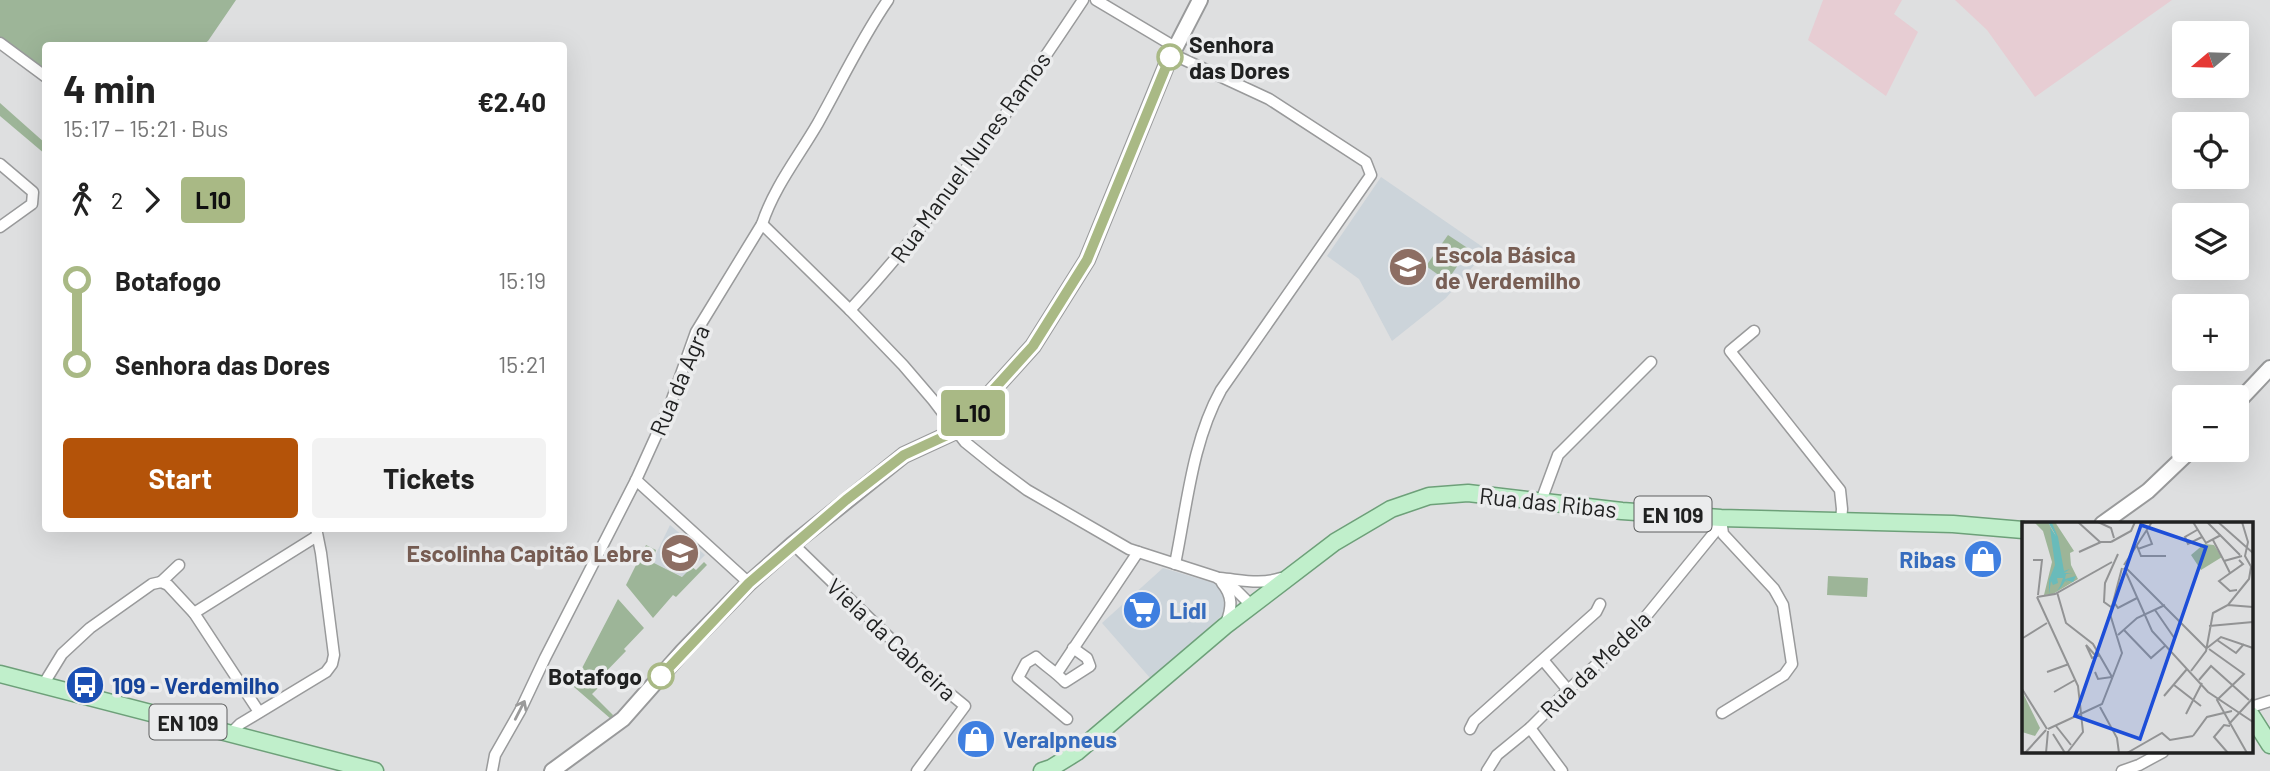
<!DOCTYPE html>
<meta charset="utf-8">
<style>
:root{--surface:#fff;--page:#f2f2f2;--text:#222;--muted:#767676;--accent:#b45309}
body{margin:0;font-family:Barlow,sans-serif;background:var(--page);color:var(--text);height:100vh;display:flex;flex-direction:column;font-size:26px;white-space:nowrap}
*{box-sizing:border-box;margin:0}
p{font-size:23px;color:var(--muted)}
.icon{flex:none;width:38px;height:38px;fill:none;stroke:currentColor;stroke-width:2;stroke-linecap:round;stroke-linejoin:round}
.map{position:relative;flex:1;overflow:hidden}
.details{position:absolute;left:42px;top:42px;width:525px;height:490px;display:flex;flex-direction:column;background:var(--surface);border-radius:7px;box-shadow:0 7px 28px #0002}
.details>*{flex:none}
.badge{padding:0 14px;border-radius:5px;font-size:24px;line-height:46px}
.needle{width:46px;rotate:251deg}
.buttons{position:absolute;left:2172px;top:21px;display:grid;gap:14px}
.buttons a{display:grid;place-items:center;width:77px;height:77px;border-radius:7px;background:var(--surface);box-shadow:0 7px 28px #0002;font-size:35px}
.map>.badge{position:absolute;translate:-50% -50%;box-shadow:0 0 0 4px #fff}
.legs{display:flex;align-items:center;gap:10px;height:77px;padding:0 21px;font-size:23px}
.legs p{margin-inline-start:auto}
.summary{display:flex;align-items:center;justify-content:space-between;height:119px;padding:0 21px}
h1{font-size:38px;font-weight:700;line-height:52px}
.primary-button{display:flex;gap:14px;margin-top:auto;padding:14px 21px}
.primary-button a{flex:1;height:80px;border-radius:7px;background:var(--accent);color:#fff;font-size:28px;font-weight:700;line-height:80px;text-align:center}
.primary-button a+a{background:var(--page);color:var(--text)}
ul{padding:0 21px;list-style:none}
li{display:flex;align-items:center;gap:24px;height:84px;font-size:26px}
li i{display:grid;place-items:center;width:10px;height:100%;margin:0 9px;background:currentColor}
li i::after{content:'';width:18px;height:18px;margin:-9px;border:5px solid;border-radius:50%;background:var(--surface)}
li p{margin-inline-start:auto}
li:first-child i{background:linear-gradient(#0000 50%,currentColor 0)}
li:last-child i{background:linear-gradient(currentColor 50%,#0000 0)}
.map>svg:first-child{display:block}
</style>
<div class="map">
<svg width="2270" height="771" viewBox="0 0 2270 771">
<rect width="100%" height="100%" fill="#dedfe0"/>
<!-- built -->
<g fill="#ccd4da">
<path d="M1381,177L1487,250L1446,298L1392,341L1359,279L1327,256Z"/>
<path d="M670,525L705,555L683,577L652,562Z"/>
<path d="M1163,568L1217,584L1226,593V612L1151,679L1102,623Z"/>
</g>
<!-- industrial -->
<g fill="#e7cdd3">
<path d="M1823,0H1902L1894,14L1918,32L1886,96L1808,40Z"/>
<path d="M1955,0H2172L2035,97L1987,30Z"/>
</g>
<!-- green -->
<g fill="#9db598">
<path d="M0,0H236L208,41L202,45L46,46L45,77L0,43Z"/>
<path d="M0,103L45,143V154L0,116Z"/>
<path d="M1448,235L1469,249L1447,281L1426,266Z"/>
<path d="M646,545L656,550L652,562L682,577L692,567L696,570L704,562L707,565L676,597L673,595L653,618L626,585Z"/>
<path d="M1828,576L1868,578L1867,597L1827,595Z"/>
<path d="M618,599L644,628L624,649L626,651L594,684L598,688L592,694L613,715L611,719L567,681L573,672H580Z"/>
</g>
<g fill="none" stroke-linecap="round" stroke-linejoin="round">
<!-- street casing -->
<g stroke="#999a9b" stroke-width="13">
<g id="street">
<path d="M1096,0L1175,47"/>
<path d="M0,43L46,77"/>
<path d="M1172,54L1269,99L1366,162L1371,175L1221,390C1192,442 1187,506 1175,564"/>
<path d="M0,164L33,192L32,204L0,227"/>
<path d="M762,224L850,310L903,365L933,400L965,442L996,467L1027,490L1129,549L1216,577L1236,590L1251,605"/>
<path d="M850,310C938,215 1012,107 1083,0"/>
<path d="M1754,331L1730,351L1840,490L1842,509L1841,521"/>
<path d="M636,480L749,583"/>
<path d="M1541,501L1558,455L1651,362"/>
<path d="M1721,519L1723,534L1774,589L1783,605L1792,664L1784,675L1722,713"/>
<path d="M793,544L932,679L965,706L917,771"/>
<path d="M1220,578C1242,580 1260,585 1281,578"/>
<path d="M161,582L179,565"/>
<path d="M1222,583C1233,596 1232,608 1226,623"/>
<path d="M194,613L317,536"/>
<path d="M1543,660L1568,690"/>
<path d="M1057,673L1138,552"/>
<path d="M43,685L62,654L90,628L152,584L161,582L168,585L194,613L259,712"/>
<path d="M2251,707L2270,701"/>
<path d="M1067,719L1018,678L1026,663L1036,657C1045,666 1056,672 1065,682L1090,666L1087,658L1073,648"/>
<path d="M1530,728L1562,771"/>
<path d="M1470,729L1474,721L1596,612L1600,604"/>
<path d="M231,733L240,724L326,672L332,664L334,655L321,553L316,528"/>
<path d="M492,771L495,755L520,711L545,658L636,480L670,405L696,332L762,224C774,187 799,156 818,123C841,82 861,39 888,0"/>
<path d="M1487,771L1497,755L1530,728L1568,690L1634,631L1714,533L1721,518"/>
<path d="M2122,771L2139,765L2163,752"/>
</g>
</g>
<!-- secondary casing -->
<g stroke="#999a9b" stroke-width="18">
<g id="secondary">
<path d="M2236,404L2270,368"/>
<path d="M2102,524L2148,491L2191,450"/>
<path d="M552,771L623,719L683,651L749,583L793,544L904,455L956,431L1033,346L1087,260L1167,64L1200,0"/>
</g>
</g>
<!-- primary casing -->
<g stroke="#6da079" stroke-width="19">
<g id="primary">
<path d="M0,674L375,771"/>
<path d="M2251,715L2270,745"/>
<path d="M1042,771L1051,768L1077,752L1225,626L1335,542L1391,509L1429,496L1468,493L1622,511L1721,518L1953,524L2023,530"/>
</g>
</g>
<!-- street -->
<use href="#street" stroke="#fff" stroke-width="10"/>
<!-- secondary -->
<use href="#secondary" stroke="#fff" stroke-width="14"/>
<!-- primary -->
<use href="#primary" stroke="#c0efcb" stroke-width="16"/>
</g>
<!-- one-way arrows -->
<defs><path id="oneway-shaft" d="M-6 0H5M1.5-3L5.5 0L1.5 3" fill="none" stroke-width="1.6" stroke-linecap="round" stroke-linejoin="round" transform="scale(1.75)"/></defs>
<use stroke="#9b9b9b" href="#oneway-shaft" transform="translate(520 710) rotate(-63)"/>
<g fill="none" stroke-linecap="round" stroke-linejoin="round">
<!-- line-1 casing -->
<g stroke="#fff" stroke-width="16">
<path id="line-1" d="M661,676L749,583L846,500L904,455L956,431L1033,346L1087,260L1170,57"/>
</g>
<!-- line-1 -->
<use href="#line-1" stroke="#a9b985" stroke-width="10"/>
</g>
<!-- icons -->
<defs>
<g id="school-disc" transform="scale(2.0125)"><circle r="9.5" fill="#8d6e63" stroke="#ebeced"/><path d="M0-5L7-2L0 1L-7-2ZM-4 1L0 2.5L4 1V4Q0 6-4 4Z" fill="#fff"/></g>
<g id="shop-disc" transform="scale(2.0125)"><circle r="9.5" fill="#3f7fe0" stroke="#ebeced"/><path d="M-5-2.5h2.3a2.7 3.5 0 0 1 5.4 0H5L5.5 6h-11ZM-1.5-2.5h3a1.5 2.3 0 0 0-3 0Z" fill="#fff"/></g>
<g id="supermarket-disc" transform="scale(2.0125)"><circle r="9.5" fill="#3f7fe0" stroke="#ebeced"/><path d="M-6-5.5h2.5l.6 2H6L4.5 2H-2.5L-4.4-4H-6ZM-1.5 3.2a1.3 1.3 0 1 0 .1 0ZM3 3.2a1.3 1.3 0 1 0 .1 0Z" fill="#fff"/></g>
<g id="bus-disc" transform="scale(2.0125)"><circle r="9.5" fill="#1a4fb4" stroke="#ebeced"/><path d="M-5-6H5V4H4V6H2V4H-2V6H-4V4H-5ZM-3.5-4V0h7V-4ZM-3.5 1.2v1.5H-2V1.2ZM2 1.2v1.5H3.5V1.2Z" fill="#fff"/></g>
</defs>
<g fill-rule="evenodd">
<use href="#school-disc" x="1408" y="267"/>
<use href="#school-disc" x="680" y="553"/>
<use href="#shop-disc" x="1983" y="559"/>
<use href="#supermarket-disc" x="1142" y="610"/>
<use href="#bus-disc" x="85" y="685"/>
<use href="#shop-disc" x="976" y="739"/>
</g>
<!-- markers -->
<g fill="#fff" stroke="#a9b985" stroke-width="3.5">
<circle cx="1170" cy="57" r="12"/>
<circle cx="661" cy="676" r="12"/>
</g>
<g text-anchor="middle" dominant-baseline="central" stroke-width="7" stroke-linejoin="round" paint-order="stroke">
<!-- shield labels -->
<g fill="#ebeced" stroke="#5d5e5e" stroke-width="2">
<rect x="1634.5" y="496.5" width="77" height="35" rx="5"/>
<rect x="149.5" y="704.5" width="77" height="35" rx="5"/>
</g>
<g font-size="21" font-weight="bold" fill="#202121">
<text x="1673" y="514">EN 109</text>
<text x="188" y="722">EN 109</text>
</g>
<!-- stop labels -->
<g font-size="23" font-weight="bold" fill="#202121" stroke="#ebeced" text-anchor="start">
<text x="1189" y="44">Senhora<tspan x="1189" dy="26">das Dores</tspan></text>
<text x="642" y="676" text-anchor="end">Botafogo</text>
</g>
<!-- street labels -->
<g font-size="23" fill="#202121" stroke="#ebeced">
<text transform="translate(970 157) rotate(-54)">Rua Manuel Nunes Ramos</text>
<text transform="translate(679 380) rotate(-67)">Rua da Agra</text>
<text transform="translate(1548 502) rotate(6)">Rua das Ribas</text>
<text transform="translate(892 639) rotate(43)">Viela da Cabreira</text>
<text transform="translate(1595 664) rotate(-44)">Rua da Medela</text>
</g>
<!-- education labels -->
<g font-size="23" font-weight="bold" fill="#785e54" stroke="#ebeced" text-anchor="start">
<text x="1435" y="254">Escola Básica<tspan x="1435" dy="26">de Verdemilho</tspan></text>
<text x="653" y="553" text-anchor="end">Escolinha Capitão Lebre</text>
</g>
<!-- shop labels -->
<g font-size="23" font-weight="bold" fill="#366cbe" stroke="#ebeced" text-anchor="start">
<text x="1956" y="559" text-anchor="end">Ribas</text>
<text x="1169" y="610">Lidl</text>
<text x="1003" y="739">Veralpneus</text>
</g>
<!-- transit labels -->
<g font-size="23" font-weight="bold" fill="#164399" stroke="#ebeced" text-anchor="start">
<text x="112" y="685">109 - Verdemilho</text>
</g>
</g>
<!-- overview -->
<g transform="translate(2022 522)">
<rect width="231" height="231" fill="#dedfe0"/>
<path d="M12,0H26L36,18L28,0H33L52,29L48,31L49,43L56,57L31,72L22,73L30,40L21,9ZM182,22L192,23L200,35L179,48L169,33ZM0,169L18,206L13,214L0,210Z" fill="#9db598"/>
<path d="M26,0L30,1L36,15L42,49L48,47L42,51H51L44,52L43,57L54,54L51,60L43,58L47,61L43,59L40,64L35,69L42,58L38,64L41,56H35L36,61L31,63L29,59L27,72V58L33,43L28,6L34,14Z" fill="#69bbba"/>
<path fill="none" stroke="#929394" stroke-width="2" d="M56,0L78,20H89M76,0L89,6L92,16M171,0L184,21L199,13M185,0L218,33M196,0L231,31M220,0L226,20L223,34L231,48M175,8L163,15L166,22L180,15M191,18L202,39M89,20L109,9L113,0M115,24L119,34H144M116,27L130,22L125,9M57,30L79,20M11,38H20L16,73M102,43L130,0M103,45L184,126M102,46L130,109L186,170L231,200M208,51L202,39L220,34M215,68L208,69L197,59L221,42L217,38M35,70L44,101L71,122L90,155L76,157L73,150M15,75L56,164L61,210L45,231M15,75L33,72L90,40M91,79L96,86L115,76M206,83L231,85M89,85L82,80L83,61L96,32M133,88L153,117M187,104L231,100M102,108L129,136L144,123M96,113L115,96L143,83M1,116L25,101M195,118L214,131L222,122M185,126L199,115L231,126M187,127L222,152L195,178L225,231M73,133L64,123L70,136L78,133M169,149L184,129L191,91L206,83L227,57L229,45M25,150L47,142M177,158L189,144L227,178M152,163L179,184M0,167L25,207M32,170L53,158M142,174L165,147M78,185L95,216L97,231M164,192L180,161M207,202L231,176M34,204L49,223M26,207L80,182L100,131L88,92L100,46M31,212L43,231M171,214L185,195L210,189M3,231L24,208M24,231L26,209M105,231L140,211L148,218L171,214M206,231L192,215L202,203L208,204"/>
<path fill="#1d4ed8" fill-opacity="0.15" stroke="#1d4ed8" stroke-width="3.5" d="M119,3L184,25L118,217L53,194Z"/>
<rect width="231" height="231" fill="none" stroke="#202121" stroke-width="3.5"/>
</g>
</svg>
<div class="buttons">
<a><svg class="needle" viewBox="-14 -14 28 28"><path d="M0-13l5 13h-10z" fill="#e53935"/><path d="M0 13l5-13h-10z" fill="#767676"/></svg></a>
<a><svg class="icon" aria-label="locate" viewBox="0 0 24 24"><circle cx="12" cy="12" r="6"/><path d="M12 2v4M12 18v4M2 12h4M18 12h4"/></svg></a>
<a><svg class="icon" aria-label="layers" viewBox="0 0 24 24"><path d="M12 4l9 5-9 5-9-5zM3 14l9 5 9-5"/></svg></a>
<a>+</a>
<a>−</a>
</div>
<b class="badge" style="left:973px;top:413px;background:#a9b985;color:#111">L10</b>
<section class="details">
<div class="summary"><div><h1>4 min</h1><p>15:17 – 15:21 · Bus</p></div><b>€2.40</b></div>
<div class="legs"><svg class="icon" aria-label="walk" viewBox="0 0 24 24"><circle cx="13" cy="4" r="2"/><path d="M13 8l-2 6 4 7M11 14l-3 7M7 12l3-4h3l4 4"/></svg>2<svg class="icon" aria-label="forward" viewBox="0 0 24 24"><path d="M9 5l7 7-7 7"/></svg><b class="badge" style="background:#a9b985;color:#111">L10</b></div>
<ul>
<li><i style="color:#a9b985"></i><b>Botafogo</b><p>15:19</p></li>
<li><i style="color:#a9b985"></i><b>Senhora das Dores</b><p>15:21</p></li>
</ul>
<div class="primary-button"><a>Start</a><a>Tickets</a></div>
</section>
</div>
